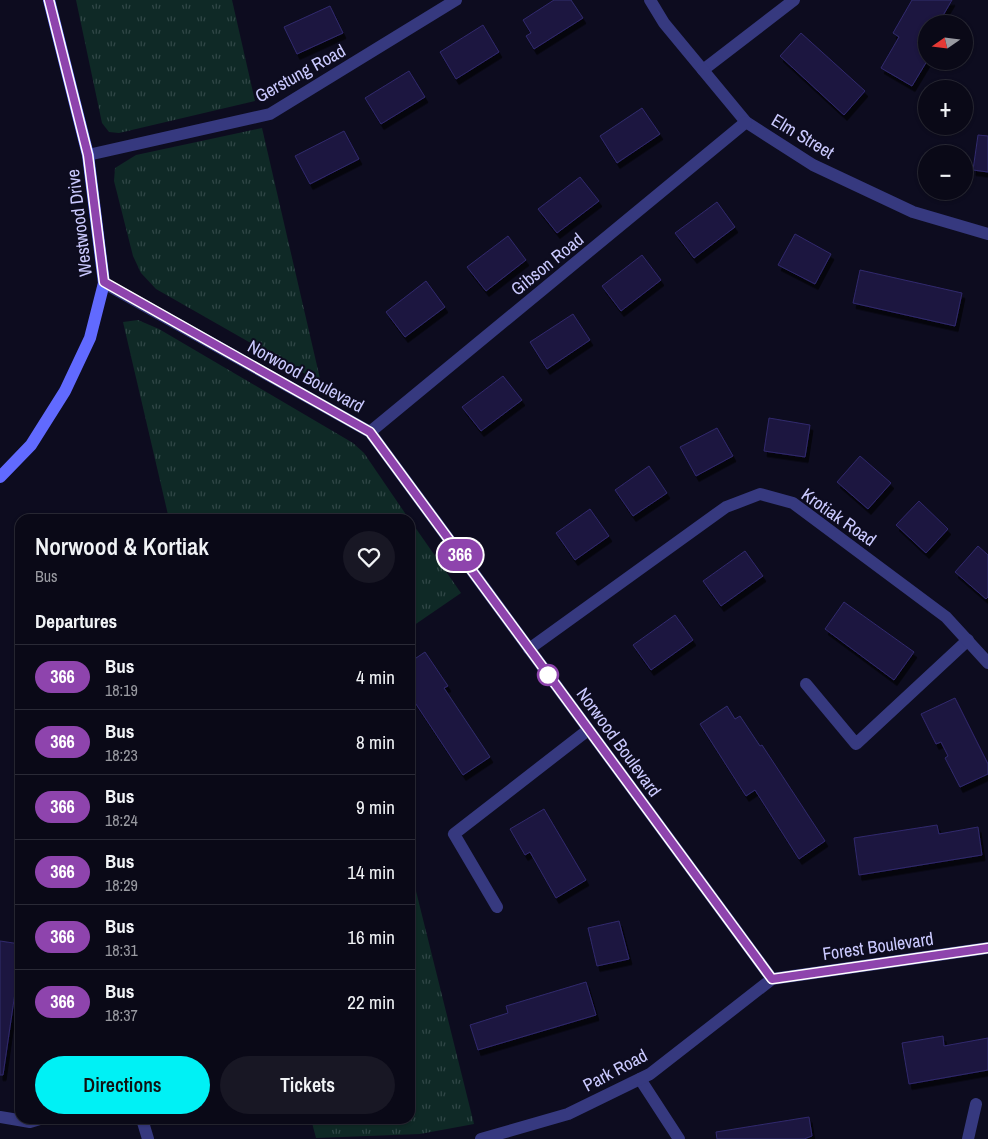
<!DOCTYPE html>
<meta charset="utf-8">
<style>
:root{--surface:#0a0917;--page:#181724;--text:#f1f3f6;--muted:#999aa1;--line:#2a2a36;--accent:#00f1f5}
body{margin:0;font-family:"Archivo Narrow",sans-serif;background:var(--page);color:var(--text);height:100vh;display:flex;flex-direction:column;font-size:19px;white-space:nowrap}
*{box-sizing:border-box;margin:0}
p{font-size:16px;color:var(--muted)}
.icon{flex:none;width:28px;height:28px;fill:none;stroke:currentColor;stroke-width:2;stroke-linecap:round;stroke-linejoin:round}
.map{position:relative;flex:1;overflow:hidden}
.sheet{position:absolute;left:15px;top:514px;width:400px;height:610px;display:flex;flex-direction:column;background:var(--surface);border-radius:15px;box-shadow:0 1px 4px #0004,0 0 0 1px var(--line)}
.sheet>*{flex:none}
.badge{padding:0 10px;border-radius:16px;font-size:18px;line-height:32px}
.needle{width:32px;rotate:256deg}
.buttons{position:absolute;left:918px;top:15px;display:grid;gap:10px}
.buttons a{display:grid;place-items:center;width:55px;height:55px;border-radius:50%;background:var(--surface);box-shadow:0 1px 4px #0004,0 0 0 1px var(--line);font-size:25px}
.map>.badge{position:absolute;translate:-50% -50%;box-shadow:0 0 0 2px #fff}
h2{padding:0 20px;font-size:19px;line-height:45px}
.round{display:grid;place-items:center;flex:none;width:52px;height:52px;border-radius:26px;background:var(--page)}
.summary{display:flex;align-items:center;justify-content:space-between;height:85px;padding:0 20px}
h1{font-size:24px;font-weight:600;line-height:38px}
.button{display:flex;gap:10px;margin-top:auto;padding:10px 20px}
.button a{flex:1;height:58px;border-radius:30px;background:var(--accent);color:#111;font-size:20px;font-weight:600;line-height:58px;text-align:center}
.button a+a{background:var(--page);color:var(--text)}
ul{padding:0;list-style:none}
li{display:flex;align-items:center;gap:15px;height:65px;padding:0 20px;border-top:1px solid var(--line)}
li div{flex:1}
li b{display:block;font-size:19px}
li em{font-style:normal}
li .badge{min-width:55px;font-weight:700;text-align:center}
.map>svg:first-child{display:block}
</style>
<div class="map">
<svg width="988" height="1139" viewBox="0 0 988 1139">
<defs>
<pattern id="grass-tufts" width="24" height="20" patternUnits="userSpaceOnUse" patternTransform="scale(1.25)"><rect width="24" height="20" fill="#0f2926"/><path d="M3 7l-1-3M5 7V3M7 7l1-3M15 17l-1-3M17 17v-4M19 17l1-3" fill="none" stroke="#314747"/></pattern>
<filter id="shadow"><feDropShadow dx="3" dy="5.5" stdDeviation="0" flood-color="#0009"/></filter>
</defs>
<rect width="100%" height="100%" fill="#0d0c1f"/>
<!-- grass -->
<g fill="url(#grass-tufts)">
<path d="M76,0H232L255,101L119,133L109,132L102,123Z"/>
<path d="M262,128L321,383L156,289L141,273L133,256L114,181L115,168L136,155Z"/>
<path d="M138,320L159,329L353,443L364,453L409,519H169L123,322Z"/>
<path d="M410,520L461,593L410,628Z"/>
<path d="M410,867L474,1124L420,1134L316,1138L311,1119H410Z"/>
</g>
<!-- building -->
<g fill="#1c1840" stroke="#31296d" filter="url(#shadow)">
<path d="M554,0H571L583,18L534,49L526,36L531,33L523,20Z"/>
<path d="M912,0H952L938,24H926L925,46L927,61L912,86L881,68L899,37L893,33Z"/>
<path d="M330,6L343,33L297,54L284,27Z"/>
<path d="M483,25L499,52L456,79L440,52Z"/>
<path d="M801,33L865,91L844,115L780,56Z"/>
<path d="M409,71L425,97L381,124L365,98Z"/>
<path d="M642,108L660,134L617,163L600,136Z"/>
<path d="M344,131L359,159L310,184L295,156Z"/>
<path d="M978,135L988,136V172L973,170Z"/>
<path d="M580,177L599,201L557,233L538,209Z"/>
<path d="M717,202L735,227L694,258L675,233Z"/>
<path d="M795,234L831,254L815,284L778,265Z"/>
<path d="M508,236L526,260L486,291L467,267Z"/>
<path d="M642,255L661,280L621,311L602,286Z"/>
<path d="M860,270L962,293L955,326L853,303Z"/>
<path d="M426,281L445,307L405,337L386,312Z"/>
<path d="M573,314L590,340L547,369L530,342Z"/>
<path d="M503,376L522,400L481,431L462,407Z"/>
<path d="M769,418L810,425L805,457L764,451Z"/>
<path d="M717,428L733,456L696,476L680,447Z"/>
<path d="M860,456L891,483L868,509L837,482Z"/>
<path d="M649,466L667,493L633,516L615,490Z"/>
<path d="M919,501L948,529L926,553L896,525Z"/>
<path d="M590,509L609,536L575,560L556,533Z"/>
<path d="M978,546L988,555V597L986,599L955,572Z"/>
<path d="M745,551L763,576L721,606L703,581Z"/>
<path d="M844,602L914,652L894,680L825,629Z"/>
<path d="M675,615L693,640L651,670L633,645Z"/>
<path d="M425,652L448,686L444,688L490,757L463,775L410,695V662Z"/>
<path d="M955,698L988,764V774L960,787L945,758L948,756L941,742L936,744L921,714Z"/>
<path d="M727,706L735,719L740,716L760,746L762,745L825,841L799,859L755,790L746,796L700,724Z"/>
<path d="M544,809L586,880L556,898L530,852L525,855L510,829Z"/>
<path d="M937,825L939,834L978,827L982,855L859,875L854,838Z"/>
<path d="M619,921L629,959L597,966L588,928Z"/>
<path d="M0,941L20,944V979H17L3,1075H0Z"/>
<path d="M586,982L596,1015L478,1050L470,1025L508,1013L506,1006Z"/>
<path d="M943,1036L944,1046L988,1038V1070L909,1084L902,1043Z"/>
<path d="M809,1117L812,1136L804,1139H717L716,1132Z"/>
</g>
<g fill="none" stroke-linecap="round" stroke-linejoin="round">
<!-- lane -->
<g stroke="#36397f" stroke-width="12">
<path d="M703,70L794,0"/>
<path d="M806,684L856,744L968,640"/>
<path d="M497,907L454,834L588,730"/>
<path d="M640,1079L679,1139"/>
<path d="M0,1117L30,1122L40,1119"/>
<path d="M142,1119L148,1139"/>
<path d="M968,1139L976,1104"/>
</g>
<!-- street -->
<g stroke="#36397f" stroke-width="12">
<path d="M650,0L664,23L746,122L813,165L913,212L988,234"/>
<path d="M88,155L270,114L456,0"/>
<path d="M104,283L370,432L772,979"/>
<path d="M370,432L746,122"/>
<path d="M529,649L726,507L760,494L793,503L946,617L988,663"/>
<path d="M481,1139L568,1114L650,1074L772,979L988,948"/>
</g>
<!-- secondary -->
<path stroke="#616aff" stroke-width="12" d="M0,477L31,445L65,391L90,338L104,283L88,155L49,0"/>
</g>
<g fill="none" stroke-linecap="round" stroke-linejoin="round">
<!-- line casing -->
<g stroke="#fff" stroke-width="11">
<path id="line" d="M49,0L88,155L104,282L370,432L772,979L988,948"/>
</g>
<!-- line -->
<use href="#line" stroke="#8e44ad" stroke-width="8"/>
</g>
<!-- markers -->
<circle fill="#fff" stroke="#8e44ad" stroke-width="2.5" cx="548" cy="675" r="10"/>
<g text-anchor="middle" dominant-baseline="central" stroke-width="4" stroke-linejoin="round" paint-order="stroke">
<!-- street labels -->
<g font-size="18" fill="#cbcaff" stroke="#0d0c1f">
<text transform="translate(300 73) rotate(-29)">Gerstung Road</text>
<text transform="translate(803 136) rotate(31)">Elm Street</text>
<text transform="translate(79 223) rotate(-97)">Westwood Drive</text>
<text transform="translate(547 264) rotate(-39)">Gibson Road</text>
<text transform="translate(306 376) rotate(29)">Norwood Boulevard</text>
<text transform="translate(839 517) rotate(35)">Krotiak Road</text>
<text transform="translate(619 742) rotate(54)">Norwood Boulevard</text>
<text transform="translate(878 946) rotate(-8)">Forest Boulevard</text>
<text transform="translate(615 1070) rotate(-28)">Park Road</text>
</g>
</g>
</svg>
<div class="buttons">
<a><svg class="needle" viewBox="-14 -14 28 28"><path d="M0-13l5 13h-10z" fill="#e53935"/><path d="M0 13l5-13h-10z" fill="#999aa1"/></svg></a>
<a>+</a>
<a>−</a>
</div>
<b class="badge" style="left:460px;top:555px;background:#8e44ad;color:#fff">366</b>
<section class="sheet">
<div class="summary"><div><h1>Norwood &amp; Kortiak</h1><p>Bus</p></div><a class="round"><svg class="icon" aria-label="heart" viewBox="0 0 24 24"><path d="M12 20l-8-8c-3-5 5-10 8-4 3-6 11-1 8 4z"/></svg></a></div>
<h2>Departures</h2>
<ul>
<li><span class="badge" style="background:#8e44ad;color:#fff">366</span><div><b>Bus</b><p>18:19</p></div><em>4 min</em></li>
<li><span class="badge" style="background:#8e44ad;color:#fff">366</span><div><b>Bus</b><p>18:23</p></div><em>8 min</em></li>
<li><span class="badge" style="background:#8e44ad;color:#fff">366</span><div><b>Bus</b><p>18:24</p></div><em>9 min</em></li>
<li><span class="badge" style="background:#8e44ad;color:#fff">366</span><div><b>Bus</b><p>18:29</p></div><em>14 min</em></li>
<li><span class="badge" style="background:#8e44ad;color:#fff">366</span><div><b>Bus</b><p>18:31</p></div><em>16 min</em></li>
<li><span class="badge" style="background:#8e44ad;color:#fff">366</span><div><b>Bus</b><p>18:37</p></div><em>22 min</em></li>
</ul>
<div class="button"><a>Directions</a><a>Tickets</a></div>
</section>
</div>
